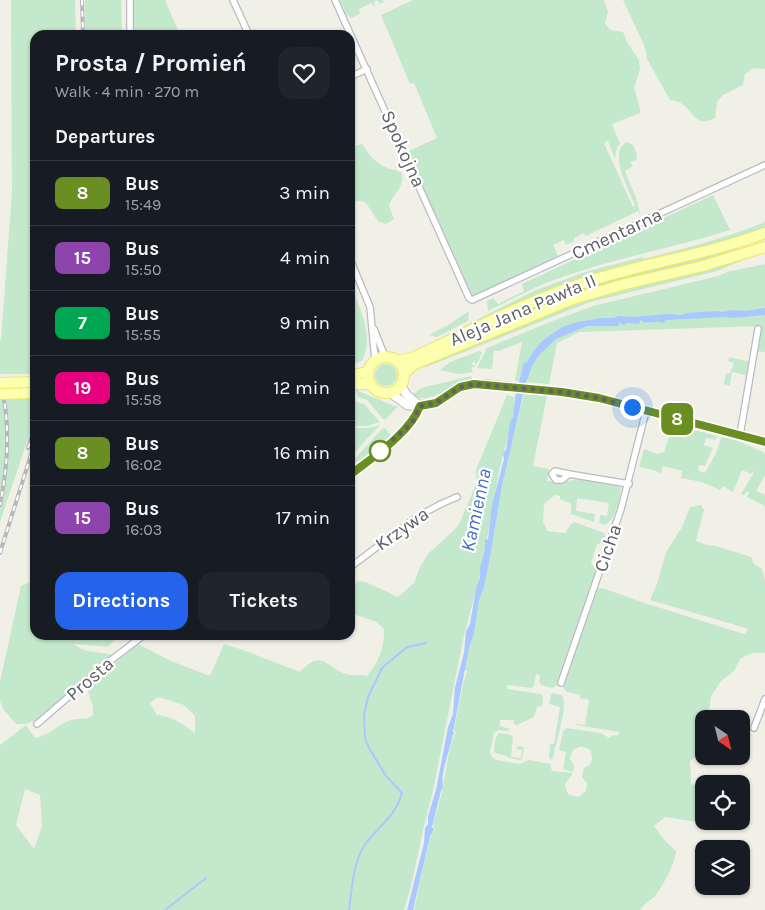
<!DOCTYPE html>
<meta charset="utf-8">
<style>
:root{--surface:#171b24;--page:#20242c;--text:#f1f3f6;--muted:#9ea1a6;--line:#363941;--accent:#2563eb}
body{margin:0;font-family:Karla,sans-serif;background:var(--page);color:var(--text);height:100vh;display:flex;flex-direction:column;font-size:19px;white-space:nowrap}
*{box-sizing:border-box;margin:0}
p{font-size:16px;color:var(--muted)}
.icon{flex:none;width:28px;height:28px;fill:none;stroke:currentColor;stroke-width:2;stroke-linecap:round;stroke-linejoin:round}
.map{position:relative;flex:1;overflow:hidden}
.details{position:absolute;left:30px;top:30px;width:325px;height:610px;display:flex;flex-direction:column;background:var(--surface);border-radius:15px;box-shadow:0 1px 4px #0004}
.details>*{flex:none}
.badge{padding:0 10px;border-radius:8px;font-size:18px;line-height:32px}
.needle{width:32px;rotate:145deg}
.controls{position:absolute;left:695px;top:710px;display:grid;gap:10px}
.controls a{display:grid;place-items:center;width:55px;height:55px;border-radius:10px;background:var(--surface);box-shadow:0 1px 4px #0004;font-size:25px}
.you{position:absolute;width:25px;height:25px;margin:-12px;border:4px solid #fff;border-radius:50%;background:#1a73e8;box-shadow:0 0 0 8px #1a73e833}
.map>.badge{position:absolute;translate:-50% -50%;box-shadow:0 0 0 2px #fff}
h2{padding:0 25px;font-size:19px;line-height:45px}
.round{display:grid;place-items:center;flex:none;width:52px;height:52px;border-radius:15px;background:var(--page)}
.headline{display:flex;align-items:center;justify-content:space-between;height:85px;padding:0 25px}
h1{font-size:24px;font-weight:700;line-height:38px}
.button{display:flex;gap:10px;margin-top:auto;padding:10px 25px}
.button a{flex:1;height:58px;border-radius:15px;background:var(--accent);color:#fff;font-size:20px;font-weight:700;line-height:58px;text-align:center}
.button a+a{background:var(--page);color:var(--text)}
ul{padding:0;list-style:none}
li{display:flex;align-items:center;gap:15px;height:65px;padding:0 25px;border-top:1px solid var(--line)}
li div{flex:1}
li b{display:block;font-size:19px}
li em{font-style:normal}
li .badge{min-width:55px;font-weight:700;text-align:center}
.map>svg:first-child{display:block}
</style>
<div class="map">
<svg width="765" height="910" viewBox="0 0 765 910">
<rect width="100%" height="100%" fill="#f1f0e7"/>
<!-- green -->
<g fill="#c4e8cc" fill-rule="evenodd">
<path d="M11,0H75L76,35H35V374H0V340L1,339L12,192Z"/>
<path d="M85,0H121L122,35H85Z"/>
<path d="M133,0H165L178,30L173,32L175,35H133Z"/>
<path d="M340,0H383L384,2L380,4L377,0L374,2L375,7L371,3L359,9L360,14L351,18L346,14Z"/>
<path d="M413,0H604L608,12L605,23L610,30L623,32L628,44L639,60L640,69L634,88L640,108V113L612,124L620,144L617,147L615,159L608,141L604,143L633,207L635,205C629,190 607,151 627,142L633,145L637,154L636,160L630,162L633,166L625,171L636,198L641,217L638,211L586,236L584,233L574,238V241L566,245L564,240L553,245L558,256L473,297L408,154L409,151L437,138L414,83L410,84L381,15Z"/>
<path d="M623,0H765V69L753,68L745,74L743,85L723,95L717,102L715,118C698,127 695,116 685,106C681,102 675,101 670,100L647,59L645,47Z"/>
<path d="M362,144C369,155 377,165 390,169C395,170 397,170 402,173C404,189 394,192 389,206L394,219L386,224L378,221L366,203L362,201L350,202V150L355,146Z"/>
<path d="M713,195L730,230C676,247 621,257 568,275C540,284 514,298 488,311L487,301L493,298L498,304L524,291L522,284Z"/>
<path d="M765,222V228C704,254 637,261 574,281C518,299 468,329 414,354L413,352L536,290L585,272L635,259L643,257L644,259C685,248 726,238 765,222Z"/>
<path d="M749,244L705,261L621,280L573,295L417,360L509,317L574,291L607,280L708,256Z"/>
<path d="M765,251L717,271L590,302L426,367L421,366L579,302L617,291L726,264Z"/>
<path d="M765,264V352L757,351L761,326L579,332L557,343L549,384L515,381L522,342L499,351H494L492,369L477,368L487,348L555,320L593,306L718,276L727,272Z"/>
<path d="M354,294C363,314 373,340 362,361L350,365V295Z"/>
<path d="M469,311L468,321L437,337L429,335L448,325Z"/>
<path d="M479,351L482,353L476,365L474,361L471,364L476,366L471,368L473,372L459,374L440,370L450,362Z"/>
<path d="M729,357L750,362L746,375L732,372L730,386L724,384L726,373H730L734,363L728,361Z"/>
<circle cx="386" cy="375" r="11"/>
<path d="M471,376L472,379C451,382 432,407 412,395L421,388Z"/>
<path d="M356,390L394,406H398L386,419H383L367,400L358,397Z"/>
<path d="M524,394L547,396L533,466L549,469L547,481H567L580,479L621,487C620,498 616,519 605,525L599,523L600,515L607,516L609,503L577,498L576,511L595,514L594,522L571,514V504L560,499V496L555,495L544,504L543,521L547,531L565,533L570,525L574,522L604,533L607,542L597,544L591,563L598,570L557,685L552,688L541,685L539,682L540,675L536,674L534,686L532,688L507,685V689L541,694L543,698L542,706L537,707L534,717L517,725L514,724V720H500V726L510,729L508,731L499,730L494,733L490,752L492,757L496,760L520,764L529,760L550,764L552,771L573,773L565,784L566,790L569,795L579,797L586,791L587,783L582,777L584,768C592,765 594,758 590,750L581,746L573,750L570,758L574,766L573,772L563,769L566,752L559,750L563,732L566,728L601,733L609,738L613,735L618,736L619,732L576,725L575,724L585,725L589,700L580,698V695L567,692L563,688V684L597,589L602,588L648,604L744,634L749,629L650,600L657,584L666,552L682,527L690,507L701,505L704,510L696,541L707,545L716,546L751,557L754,564L762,569L765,580V653H752L740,659L734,671L721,681L711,696L708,719H704V750L690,761L691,783L704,793V813L698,822L665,817L654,826L666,842L676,851C675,864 663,886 655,896C650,901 644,904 640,910H414C418,895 427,838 435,829L433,825C436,812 441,799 443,787C445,775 450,740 456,733L454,730L463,684L467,671L463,669L507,460Z"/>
<path d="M507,395L514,397V411L499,472L482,567L463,640L433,791L424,826L411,886L404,910H0V745L26,725L35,738C57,733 62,716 86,719L93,715V706L87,688L88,685L138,644L171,661L210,676L224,644L243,650L300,672C323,647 327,670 350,675C355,676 361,674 367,676C380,660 384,649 384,629L377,622L350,613V588L358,581L366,582L398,597L414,583L420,567L428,554L453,531L459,524L477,482L476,470ZM158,697L184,705L195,716V734C184,723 172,717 157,715L150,703ZM25,789L40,795L42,826L34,849L16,825Z"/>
<path d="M0,399H35V418L0,522Z"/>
<path d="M350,400L364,404L380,422L368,426H351Z"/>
<path d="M380,425L352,455V428H368Z"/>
<path d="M672,427H683L717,436L716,440L706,438L704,445L713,448L705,466L699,465L698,468L699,471L705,473L717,451L721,437L738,441L765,453V475L756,491L765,495V506L747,497L749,492L747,491L744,495L741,494L753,474V470L751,474L742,470L733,492L723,486L720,490L702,482L681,478L682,471L663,466L661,474L654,470L639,467L644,449L657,454L664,452Z"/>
<path d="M383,428H385L391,435L365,458L351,463Z"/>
<path d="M35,580V635H118L108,647L74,644C86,654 97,651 113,655L36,720L26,724H16L3,709L0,701V682L21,586Z"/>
<path d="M554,693L562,695C569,705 555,745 553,758L551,760L549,758L550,744H554L560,707L549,704L551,694Z"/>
<path d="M499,733L511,735L513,737L511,757L521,758L522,750L516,749L518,746L524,747L522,759L519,760L509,758L506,756L495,753C493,748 495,737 499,733Z"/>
</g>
<!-- water -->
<path fill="#a9c8ff" d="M765,308V315L732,318L725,317L666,320L663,323C657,319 648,326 640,320L639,324L628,323L623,325L620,322L618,326H587L556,339L539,355L532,366L526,382L502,485L489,563L484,587L479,600L474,633L469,648L453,732L455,734H453C450,752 440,771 443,788L441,791L432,827L434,829L430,837L427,849L413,910H407L424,843L425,828L428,824V816L436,790L448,727L453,714L455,687L464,653L466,631L470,624L476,588L480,577V568L485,549V540L488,539L492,505L504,459L503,453L506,450L510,422L513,417L515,397L524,363L527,362L533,352L542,341L562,327L577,322L601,318H613L619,316L635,317L667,314L681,315L686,313L716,311L723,312L732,310L746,311Z"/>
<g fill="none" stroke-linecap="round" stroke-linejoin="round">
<!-- stream -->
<g stroke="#a9c8ff" stroke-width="2">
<path d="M165,910L206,878"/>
<path d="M349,910C352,888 353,861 366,843C380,825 395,817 402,793L386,776L369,748L365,738L364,715L368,697L382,668L407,647L426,643"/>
</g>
<!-- minor casing -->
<g stroke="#babbc1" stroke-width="8">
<g id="minor">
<path d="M130,0V35"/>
<path d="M233,0L249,35"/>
<path d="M335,0L469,298L472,300L765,165"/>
<path d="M350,77L367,69"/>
<path d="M350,259L370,307L375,360"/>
<path d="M374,329L385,357"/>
<path d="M740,435L758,329"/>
<path d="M569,474L555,471L552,474L556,480H562L569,474L629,484"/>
<path d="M350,475C373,457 410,434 420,406"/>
<path d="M350,567C387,541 413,514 457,497"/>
<path d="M561,683L621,509L646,411"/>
<path d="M37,724L110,661L144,635"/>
<path d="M754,728L765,699"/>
</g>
</g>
<!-- tertiary casing -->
<g stroke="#babbc1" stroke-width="10">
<g id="tertiary">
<path d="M401,385L406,394L420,406"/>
<path d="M389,392L407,405L413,406L436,403L460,387L469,385L484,384L562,392L599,398L765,442"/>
</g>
</g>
<!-- primary casing -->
<g stroke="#f1e660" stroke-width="12">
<g id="primary">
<circle cx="386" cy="375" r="18"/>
<path d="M398,361L412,358C472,331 530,299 593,280C650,262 709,254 765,233"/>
<path d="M404,373L415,364L573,299L625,284L703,266L765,247"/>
<path d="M350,376L367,372"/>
<path d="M350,384H370"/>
</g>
</g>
<!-- minor -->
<use href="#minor" stroke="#fff" stroke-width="5.5"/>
<!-- tertiary -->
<use href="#tertiary" stroke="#fff" stroke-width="8"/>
<!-- primary -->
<use href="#primary" stroke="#fcffae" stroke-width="10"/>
<!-- rail casing -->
<g stroke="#b8b8b9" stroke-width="4">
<g id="rail">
<path d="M82,0L83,35"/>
<path d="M0,382C11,421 8,465 0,505"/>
<path d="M28,448L35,427"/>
<path d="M0,553L35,442"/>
</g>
</g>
<!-- rail -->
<use href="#rail" stroke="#fff" stroke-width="2" stroke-dasharray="5.5" stroke-linecap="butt"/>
<!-- primary-bridge casing -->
<g stroke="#f1e660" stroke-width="12" stroke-linecap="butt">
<g id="primary-bridge">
<path d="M0,383L35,382"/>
<path d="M0,394L35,393"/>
</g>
</g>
<!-- primary-bridge -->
<use href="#primary-bridge" stroke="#fcffae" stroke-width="10"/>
</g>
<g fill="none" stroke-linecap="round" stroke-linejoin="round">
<!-- line casing -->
<g stroke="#fff" stroke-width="11">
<path id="line" d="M350,475C373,457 410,433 420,406L436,403L460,387L474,384L562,392L599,398L765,442"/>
</g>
<!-- line -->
<use href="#line" stroke="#6b8e23" stroke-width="8"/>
<!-- walk -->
<path stroke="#5f6167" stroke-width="5" stroke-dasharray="0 9" d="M380,451L412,423L420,406L436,403L460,387L474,384L562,392L599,398L632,407"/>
</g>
<!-- markers -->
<circle fill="#fff" stroke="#6b8e23" stroke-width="2.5" cx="380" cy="451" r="10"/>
<g text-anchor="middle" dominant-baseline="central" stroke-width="4.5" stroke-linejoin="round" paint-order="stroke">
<!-- street labels -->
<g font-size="19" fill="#5f6167" stroke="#fff">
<text transform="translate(403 149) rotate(66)">Spokojna</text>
<text transform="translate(617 234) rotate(-25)">Cmentarna</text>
<text transform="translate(523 310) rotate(-23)">Aleja Jana Pawła II</text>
<text transform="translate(402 529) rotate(-35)">Krzywa</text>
<text transform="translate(608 548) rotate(-71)">Cicha</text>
<text transform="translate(90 679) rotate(-41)">Prosta</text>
</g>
<!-- water labels -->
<g font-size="20" font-style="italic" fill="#4a6dc4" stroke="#fff">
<text transform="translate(476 510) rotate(-78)">Kamienna</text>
</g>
</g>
</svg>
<div class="controls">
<a><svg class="needle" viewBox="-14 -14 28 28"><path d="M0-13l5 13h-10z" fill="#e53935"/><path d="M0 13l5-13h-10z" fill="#9ea1a6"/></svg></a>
<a><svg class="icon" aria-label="locate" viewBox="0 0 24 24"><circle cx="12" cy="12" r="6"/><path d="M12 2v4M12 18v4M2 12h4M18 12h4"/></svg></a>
<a><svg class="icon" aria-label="layers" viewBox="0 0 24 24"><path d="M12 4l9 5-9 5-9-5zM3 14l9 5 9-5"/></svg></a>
</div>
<div class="you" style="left:632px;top:407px"></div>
<b class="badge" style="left:677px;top:419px;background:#6b8e23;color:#fff">8</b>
<section class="details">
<div class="headline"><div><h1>Prosta / Promień</h1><p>Walk · 4 min · 270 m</p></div><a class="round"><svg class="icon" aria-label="heart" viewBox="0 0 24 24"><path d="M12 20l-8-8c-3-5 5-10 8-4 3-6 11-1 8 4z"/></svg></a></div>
<h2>Departures</h2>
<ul>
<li><span class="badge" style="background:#6b8e23;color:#fff">8</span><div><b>Bus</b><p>15:49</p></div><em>3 min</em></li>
<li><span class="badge" style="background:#8e44ad;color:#fff">15</span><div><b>Bus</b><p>15:50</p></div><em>4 min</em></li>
<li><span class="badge" style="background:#00a651;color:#fff">7</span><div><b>Bus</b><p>15:55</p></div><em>9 min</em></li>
<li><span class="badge" style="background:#e6007e;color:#fff">19</span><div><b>Bus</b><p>15:58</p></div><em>12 min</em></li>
<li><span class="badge" style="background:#6b8e23;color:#fff">8</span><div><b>Bus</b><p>16:02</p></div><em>16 min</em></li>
<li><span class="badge" style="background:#8e44ad;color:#fff">15</span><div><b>Bus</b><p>16:03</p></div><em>17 min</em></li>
</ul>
<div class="button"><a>Directions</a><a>Tickets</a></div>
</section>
</div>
